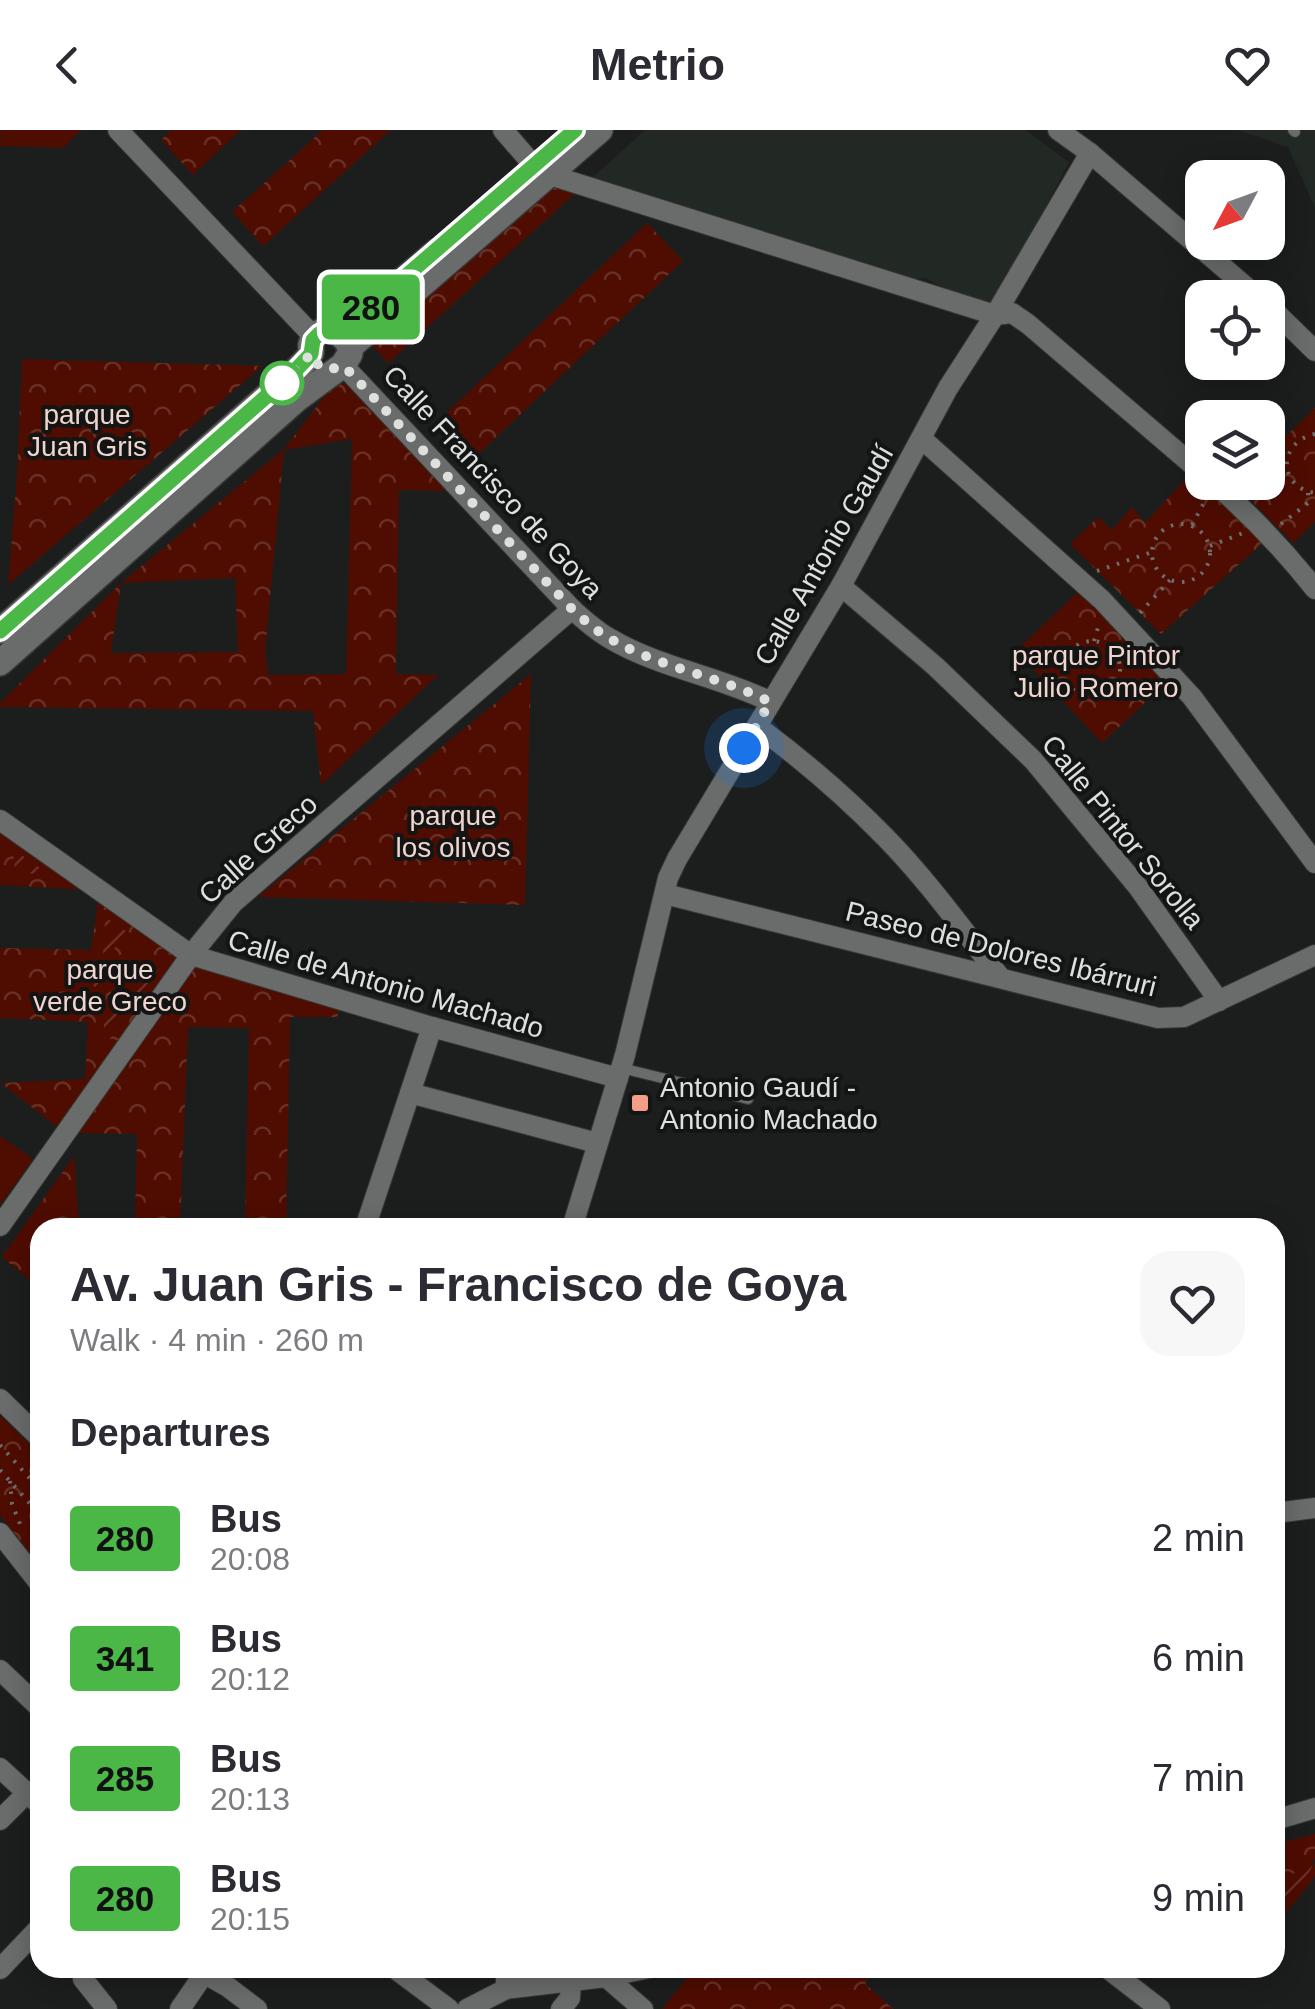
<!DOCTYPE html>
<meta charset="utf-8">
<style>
:root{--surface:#fff;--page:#f7f7f7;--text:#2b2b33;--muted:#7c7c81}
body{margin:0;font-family:Arial,sans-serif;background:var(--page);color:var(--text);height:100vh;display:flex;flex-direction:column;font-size:38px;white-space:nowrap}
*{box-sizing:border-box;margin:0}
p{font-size:32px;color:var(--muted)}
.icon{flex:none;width:55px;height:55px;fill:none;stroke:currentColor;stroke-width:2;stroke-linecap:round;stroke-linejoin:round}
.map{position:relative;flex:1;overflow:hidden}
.side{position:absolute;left:30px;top:1088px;width:1255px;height:760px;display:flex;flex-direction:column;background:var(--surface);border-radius:30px;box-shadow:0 5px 25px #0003}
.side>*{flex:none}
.badge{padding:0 20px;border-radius:8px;font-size:35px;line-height:65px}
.needle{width:65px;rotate:229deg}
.fabs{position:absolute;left:1185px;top:30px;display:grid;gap:20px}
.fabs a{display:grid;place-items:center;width:100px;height:100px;border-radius:20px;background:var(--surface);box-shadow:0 5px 25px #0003;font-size:50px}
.you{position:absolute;width:50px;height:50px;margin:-25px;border:8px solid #fff;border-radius:50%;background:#1a73e8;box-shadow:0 0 0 15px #1a73e833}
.map>.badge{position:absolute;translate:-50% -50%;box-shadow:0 0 0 5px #fff}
h2{padding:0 40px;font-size:38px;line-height:90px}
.round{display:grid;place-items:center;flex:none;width:105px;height:105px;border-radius:30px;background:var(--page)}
.headline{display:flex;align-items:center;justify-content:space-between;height:170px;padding:0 40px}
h1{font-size:48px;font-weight:700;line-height:75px}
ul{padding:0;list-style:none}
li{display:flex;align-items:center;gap:30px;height:120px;padding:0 40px}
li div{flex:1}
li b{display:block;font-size:38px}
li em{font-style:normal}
li .badge{min-width:110px;font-weight:700;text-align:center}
header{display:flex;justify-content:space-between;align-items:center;height:130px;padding:0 40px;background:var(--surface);font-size:45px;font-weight:700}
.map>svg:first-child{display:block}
</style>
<header><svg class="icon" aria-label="back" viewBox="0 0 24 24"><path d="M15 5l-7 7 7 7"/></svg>Metrio<svg class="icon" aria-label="heart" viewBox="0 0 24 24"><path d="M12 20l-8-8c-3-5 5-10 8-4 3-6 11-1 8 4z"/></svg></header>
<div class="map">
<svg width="1315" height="1879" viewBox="0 0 1315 1879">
<defs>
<pattern id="forest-crowns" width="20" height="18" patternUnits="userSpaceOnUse" patternTransform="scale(2.5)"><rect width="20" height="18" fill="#4f0c00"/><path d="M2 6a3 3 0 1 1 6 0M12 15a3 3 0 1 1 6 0" fill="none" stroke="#682f25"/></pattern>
<pattern id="garden-furrows" width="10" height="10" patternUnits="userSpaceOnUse" patternTransform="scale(2.5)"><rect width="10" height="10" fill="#4f0c00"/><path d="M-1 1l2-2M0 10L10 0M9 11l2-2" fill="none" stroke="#682f25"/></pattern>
</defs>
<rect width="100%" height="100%" fill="#1c1e1d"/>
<!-- built -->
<g fill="#222924">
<path d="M645,0H1025L1069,32L1041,86L987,179L925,148L911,150L589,51Z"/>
<path d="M1238,0H1315V78L1288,17Z"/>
</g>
<!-- forest -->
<g fill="url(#forest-crowns)" fill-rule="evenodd">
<path d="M171,0H241L193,45L161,10Z"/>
<path d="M323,0H391L263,116L232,82Z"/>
<path d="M551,51L579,60L388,233L371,214Z"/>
<path d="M647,93L683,131L472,330L436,293Z"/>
<path d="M22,229L262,236L8,455L17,346Z"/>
<path d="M348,253L449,361L399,360L396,544L438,545L321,655L313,581L0,577V573L121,453L284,319L333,255ZM352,309L346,544L268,545L265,521L284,320ZM235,448L238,522L111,523L121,453Z"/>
<path d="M1315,278V392L1293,413L1234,353L1268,352V292L1286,306Z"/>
<path d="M1191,343L1265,411L1161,504L1070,414L1098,387L1112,400L1132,377L1145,393Z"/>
<path d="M1080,460L1167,552L1102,613L1016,521Z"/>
<path d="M531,544L525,775L258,767Z"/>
<path d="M0,699L86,760L0,755Z"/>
<path d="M98,772L181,826L57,997L1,953L85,949L88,892L0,888V818L91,820Z"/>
<path d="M193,834L340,879L337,887H290L286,1097H245L249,898L188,897L180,1097H135L137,1004L75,1003Z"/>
<path d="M74,1026L79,1097L40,1098V1159L2,1127Z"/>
<path d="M0,1285L40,1325V1436L0,1385Z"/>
<path d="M1315,1704V1724L1295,1743L1275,1756V1714Z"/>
<path d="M1315,1734V1747L1275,1796V1763L1278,1767H1287C1296,1756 1306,1746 1315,1734Z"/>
<path d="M704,1838H875L865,1854L893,1879H662L694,1840Z"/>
</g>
<!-- garden -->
<g fill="url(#garden-furrows)">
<path d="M13,719L53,747L15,741Z"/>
<path d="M105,787L126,801L127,817L115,816L114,826L103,825Z"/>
<path d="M145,831H166L128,878L117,875L133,855Z"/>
<path d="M105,837L106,876L93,869L95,858L85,844Z"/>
<path d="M104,881L126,886L104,917Z"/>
<path d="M1315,1724C1315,1743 1298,1753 1287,1767H1278L1275,1763V1752L1280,1747L1295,1743Z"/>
</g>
<!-- pitch -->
<g fill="#4f0c00">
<path d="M81,0L63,18L0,16L1,0Z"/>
<path d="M0,1006L33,1029L0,1075Z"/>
</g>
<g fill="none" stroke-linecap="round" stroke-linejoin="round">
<!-- service casing -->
<g stroke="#363836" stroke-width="12">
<g id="service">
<path d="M1293,0L1295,2"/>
<path d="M621,938L748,969"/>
</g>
</g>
<!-- minor casing -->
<g stroke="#363836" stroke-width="22">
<g id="minor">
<path d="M118,0L315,208"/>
<path d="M503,0L535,37"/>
<path d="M1058,0L1090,23L1259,168"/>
<path d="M550,45L995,185L1012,183L1028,194L1202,343"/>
<path d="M1268,175L1315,221"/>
<path d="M343,235L572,479C584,490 595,500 609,508C659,538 719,546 771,572"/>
<path d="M922,309L1102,470L1192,567L1315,733"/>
<path d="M1213,352C1251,385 1284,420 1315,459"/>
<path d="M841,456L935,536L1033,630L1138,757L1219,871"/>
<path d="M757,596C803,630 846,667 886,708C928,751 963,800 1000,847"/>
<path d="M0,690L191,825L432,897L618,948"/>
<path d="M665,764L1158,888L1184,887L1315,825"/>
<path d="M410,963L597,1013"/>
<path d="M0,1096L191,825L233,773L572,479"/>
<path d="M365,1098L432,897"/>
<path d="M572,1098L625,925L668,748L677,729L841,456L948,258L995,185L1090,23"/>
<path d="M0,1269L40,1308"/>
<path d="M1275,1383L1315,1378"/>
<path d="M0,1403L40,1454"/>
<path d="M0,1540L40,1578"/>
<path d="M0,1638L40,1675"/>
<path d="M0,1690L27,1663"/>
<path d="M1275,1690L1315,1678"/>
<path d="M83,1838V1849L107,1879"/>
<path d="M194,1838L228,1857L257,1879"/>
<path d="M394,1838L449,1879"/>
<path d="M506,1838V1859"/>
<path d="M1107,1838L1160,1879"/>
<path d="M0,1839L40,1797"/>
<path d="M606,1847L643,1879"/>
<path d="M180,1879L204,1844"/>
<path d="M467,1879L506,1859L606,1847L649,1838"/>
<path d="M561,1879L570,1868L571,1851"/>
</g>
</g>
<!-- tertiary casing -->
<g stroke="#363836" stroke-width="28">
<g id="tertiary">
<path d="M340,203L436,122"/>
<path d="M0,501L293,243C298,238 308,230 311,223C312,220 310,217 311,214C319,191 343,200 350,217"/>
<path d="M0,533L297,269L343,235L350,224V217L600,0"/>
</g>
</g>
<!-- path -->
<g stroke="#6d6f6e" stroke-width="4" stroke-dasharray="2.5 8" stroke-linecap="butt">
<path d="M1315,304C1278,312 1277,357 1315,363"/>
<path d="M1268,338L1272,335L1286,340"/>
<circle cx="1181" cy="423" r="29"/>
<path d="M1281,394L1308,373V363"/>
<path d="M1192,395L1206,369"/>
<path d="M1210,416L1243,403"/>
<path d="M1097,441L1152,422"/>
<path d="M1140,483L1170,450"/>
<circle cx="1092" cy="539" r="28"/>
<path d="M1094,511L1100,491"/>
<path d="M0,1315L40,1360"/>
<path d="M0,1340L40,1385"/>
<path d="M10,1351L12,1374L22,1399"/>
</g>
<!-- service -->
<use href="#service" stroke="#696c6a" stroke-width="10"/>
<!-- minor -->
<use href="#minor" stroke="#696c6a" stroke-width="20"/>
<!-- tertiary -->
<use href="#tertiary" stroke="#696c6a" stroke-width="25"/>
</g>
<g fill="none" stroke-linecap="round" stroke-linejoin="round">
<!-- line casing -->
<g stroke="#fff" stroke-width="22">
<path id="line" d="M0,501L293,243L311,224L313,210L319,204L326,200L340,203L575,0"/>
</g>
<!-- line -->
<use href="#line" stroke="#4ab747" stroke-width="15"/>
<!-- walk -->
<path stroke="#dee0de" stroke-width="10" stroke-dasharray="0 18" d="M282,253L311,224L314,232L327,240L344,236L572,479C584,490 595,500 609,508C659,538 719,546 770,572L744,618"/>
</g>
<!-- markers -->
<circle fill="#fff" stroke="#4ab747" stroke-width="5" cx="282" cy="253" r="20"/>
<rect fill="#f49e89" stroke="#131514" stroke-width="4" x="630" y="963" width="20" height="20" rx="5"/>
<g text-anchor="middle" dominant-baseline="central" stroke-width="8" stroke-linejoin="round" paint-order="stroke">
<!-- park labels -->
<g font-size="28" fill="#f0d4ce" stroke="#131514">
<text x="87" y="284">parque<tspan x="87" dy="32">Juan Gris</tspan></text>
<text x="1096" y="525">parque Pintor<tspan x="1096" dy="32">Julio Romero</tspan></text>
<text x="453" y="685">parque<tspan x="453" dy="32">los olivos</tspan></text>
<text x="110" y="839">parque<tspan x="110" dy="32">verde Greco</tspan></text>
</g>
<!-- street labels -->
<g font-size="28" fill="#dee0de" stroke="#131514">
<text transform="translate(493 352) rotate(47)">Calle Francisco de Goya</text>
<text transform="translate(824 425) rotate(-60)">Calle Antonio Gaudí</text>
<text transform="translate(1123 702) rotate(51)">Calle Pintor Sorolla</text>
<text transform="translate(258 719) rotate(-42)">Calle Greco</text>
<text transform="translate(1001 819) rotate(14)">Paseo de Dolores Ibárruri</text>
<text transform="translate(386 854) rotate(16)">Calle de Antonio Machado</text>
</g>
<!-- poi labels -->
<g font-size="28" fill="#dee0de" stroke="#131514" text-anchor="start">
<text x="660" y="957">Antonio Gaudí -<tspan x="660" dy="32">Antonio Machado</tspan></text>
</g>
</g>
</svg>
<div class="fabs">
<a><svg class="needle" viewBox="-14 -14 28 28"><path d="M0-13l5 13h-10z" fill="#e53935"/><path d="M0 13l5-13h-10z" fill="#7c7c81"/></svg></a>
<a><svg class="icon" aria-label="locate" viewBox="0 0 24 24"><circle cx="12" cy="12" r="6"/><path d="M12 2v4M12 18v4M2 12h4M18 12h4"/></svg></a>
<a><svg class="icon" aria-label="layers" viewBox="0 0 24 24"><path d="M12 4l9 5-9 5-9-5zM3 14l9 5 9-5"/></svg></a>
</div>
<div class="you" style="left:744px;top:618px"></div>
<b class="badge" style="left:371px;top:177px;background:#4ab747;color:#111">280</b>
<section class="side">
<div class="headline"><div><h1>Av. Juan Gris - Francisco de Goya</h1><p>Walk · 4 min · 260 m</p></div><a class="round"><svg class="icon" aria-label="heart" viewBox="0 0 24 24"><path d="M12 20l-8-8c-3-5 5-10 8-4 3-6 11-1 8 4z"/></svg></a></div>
<h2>Departures</h2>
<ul>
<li><span class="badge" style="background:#4ab747;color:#111">280</span><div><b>Bus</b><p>20:08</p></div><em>2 min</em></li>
<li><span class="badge" style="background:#4ab747;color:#111">341</span><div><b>Bus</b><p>20:12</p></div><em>6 min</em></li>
<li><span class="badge" style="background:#4ab747;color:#111">285</span><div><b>Bus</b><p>20:13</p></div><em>7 min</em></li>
<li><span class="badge" style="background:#4ab747;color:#111">280</span><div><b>Bus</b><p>20:15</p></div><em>9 min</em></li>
</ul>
</section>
</div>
